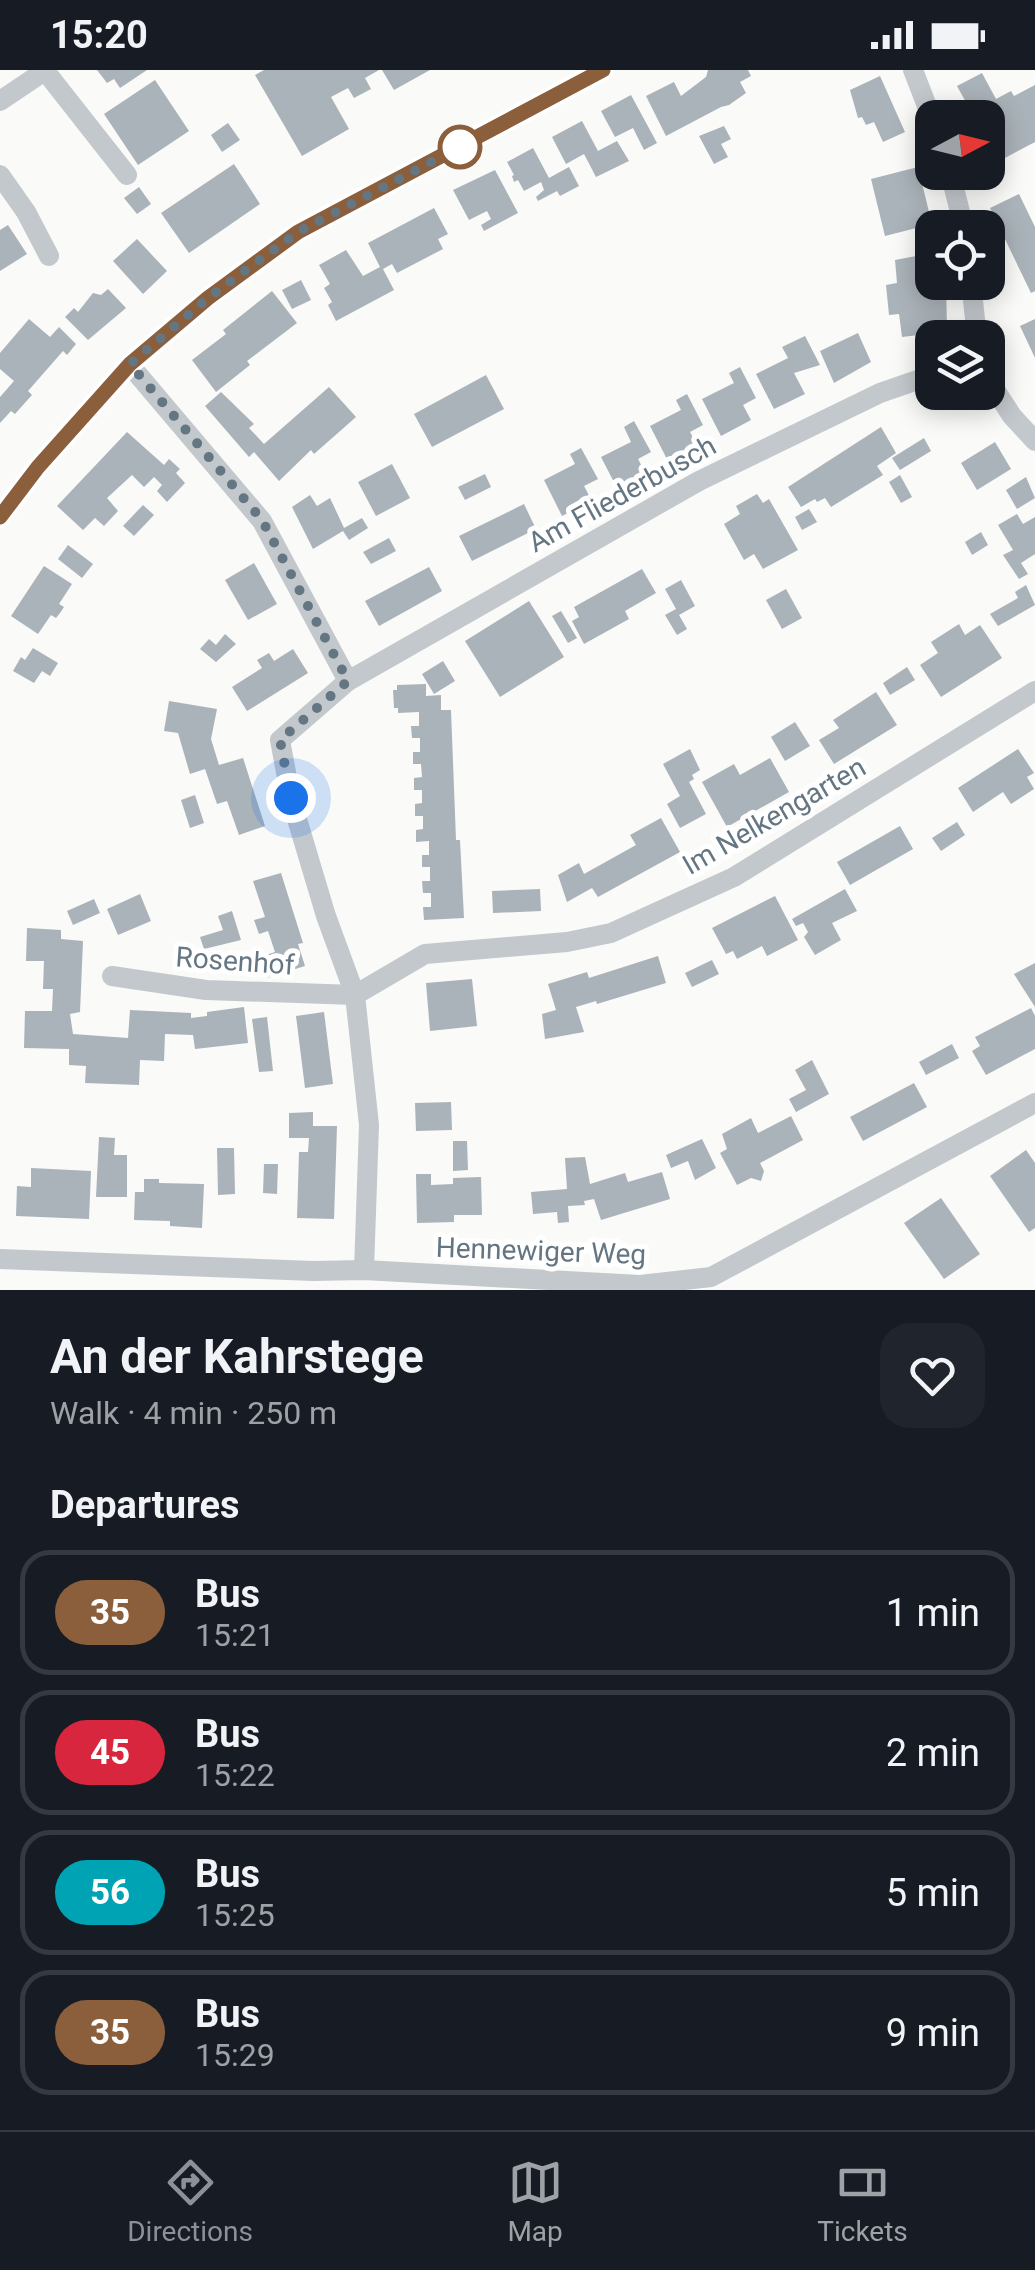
<!DOCTYPE html>
<meta charset="utf-8">
<style>
:root{--surface:#171b24;--page:#20242c;--text:#f1f3f6;--muted:#9ea1a6;--line:#363941;--accent:#8c9099}
body{margin:0;font-family:Roboto,sans-serif;background:var(--page);color:var(--text);height:100vh;display:flex;flex-direction:column;font-size:38px;white-space:nowrap}
*{box-sizing:border-box;margin:0}
p{font-size:32px;color:var(--muted)}
.icon{flex:none;width:55px;height:55px;fill:none;stroke:currentColor;stroke-width:2;stroke-linecap:round;stroke-linejoin:round}
.map{position:relative;height:1220px;overflow:hidden}
.panel{display:flex;flex-direction:column;background:var(--surface);flex:1}
.panel>*{flex:none}
.badge{padding:0 20px;border-radius:32px;font-size:35px;line-height:65px}
.needle{width:65px;rotate:83deg}
.tools{position:absolute;left:915px;top:30px;display:grid;gap:20px}
.tools a{display:grid;place-items:center;width:90px;height:90px;border-radius:20px;background:var(--surface);box-shadow:0 5px 25px #0003;font-size:50px}
.you{position:absolute;width:50px;height:50px;margin:-25px;border:8px solid #fff;border-radius:50%;background:#1a73e8;box-shadow:0 0 0 15px #1a73e833}
.map>.badge{position:absolute;translate:-50% -50%;box-shadow:0 0 0 5px #fff}
h2{padding:0 50px;font-size:38px;line-height:90px}
.round{display:grid;place-items:center;flex:none;width:105px;height:105px;border-radius:30px;background:var(--page)}
.overview{display:flex;align-items:center;justify-content:space-between;height:170px;padding:0 50px}
h1{font-size:48px;font-weight:700;line-height:75px}
ul{padding:0;list-style:none}
li{display:flex;align-items:center;gap:30px;height:125px;margin:0 20px 15px;padding:0 30px;border:5px solid var(--line);border-radius:30px}
li div{flex:1}
li b{display:block;font-size:38px}
li em{font-style:normal}
li .badge{min-width:110px;font-weight:700;text-align:center}
.status{display:flex;justify-content:space-between;align-items:center;height:70px;padding:0 50px;background:var(--surface);direction:ltr}
.status svg{height:28px;fill:currentColor}
.menu{display:flex;justify-content:space-around;align-items:center;height:140px;border-top:2px solid var(--line);background:var(--surface);font-size:28px;color:var(--muted)}
.menu a{display:grid;justify-items:center;gap:5px}
.menu .active{color:var(--accent)}
.map>svg:first-child{display:block}
</style>
<div class="status"><b>15:20</b><svg viewBox="0 0 49 12"><path d="M0 12V9h3v3zM5 12V6h3v6zM10 12V3h3v9zM15 12V0h3v12zM26 1h20v11H26zM47 4h2v5h-2z"/></svg></div>
<div class="map">
<svg width="1035" height="1220" viewBox="0 0 1035 1220">
<rect width="100%" height="100%" fill="#fafaf8"/>
<!-- building -->
<g fill="#aab3b9">
<path d="M97,0H147L120,18L114,9L107,13Z"/>
<path d="M264,0H379L365,8L371,19L354,28L348,18L331,27L349,59L302,86L255,5Z"/>
<path d="M382,0H430L394,20Z"/>
<path d="M708,0H748L751,6L740,12L746,23L729,35L721,37L666,66L646,26L674,12L681,26L706,7Z"/>
<path d="M982,3L996,29L1011,21L1014,26L1035,15V72L1003,89L993,71L988,74V48H980L973,34L968,36L957,16Z"/>
<path d="M880,6L905,62L883,72L874,52L866,55L862,47L858,48L850,20Z"/>
<path d="M155,10L189,61L138,95L104,44Z"/>
<path d="M631,25L657,73L644,80L633,58L615,67L601,41Z"/>
<path d="M582,51L598,81L617,71L629,91L596,107L584,84L566,94L552,67Z"/>
<path d="M228,53L240,70L222,82L211,65Z"/>
<path d="M724,56L731,69L721,74L728,87L714,94L699,66Z"/>
<path d="M533,78L549,108L569,97L579,116L560,126L557,121L538,131L536,127L544,120L541,112L524,121L518,110L514,112L512,106L514,105L507,92Z"/>
<path d="M234,94L260,134L189,183L161,143Z"/>
<path d="M918,97L932,154L885,166L871,109Z"/>
<path d="M495,100L518,143L484,161L481,155L491,149L487,141L469,150L453,120Z"/>
<path d="M139,117L151,134L137,144L124,128Z"/>
<path d="M1019,124L1035,157V221L1031,223L990,138Z"/>
<path d="M434,138L448,164L438,169L443,179L397,203L392,194L383,199L394,220L336,251L328,235L332,232L324,218L330,214L319,195L346,180L363,206L380,197L368,173Z"/>
<path d="M8,155L27,184L0,201V160Z"/>
<path d="M137,169L167,201L143,224L113,191Z"/>
<path d="M932,183V212H946L947,258L935,259V263L902,267L899,244L889,245L886,215L897,213L895,190Z"/>
<path d="M301,210L311,230L292,239L282,220Z"/>
<path d="M108,219L126,238L88,270L65,247L74,238L78,242L93,223L101,225Z"/>
<path d="M272,221L297,253L247,291L250,295L216,322L192,290L226,264L223,260Z"/>
<path d="M29,249L50,267L59,257L76,274L67,285L63,281L28,321L32,325L23,335L15,344L11,341L0,353V327L14,311L0,299V283Z"/>
<path d="M1035,249V288L1020,256Z"/>
<path d="M858,263L871,292L834,313L820,281Z"/>
<path d="M805,266L820,295L794,303L805,324L774,339L756,304L788,288L782,277Z"/>
<path d="M740,297L756,328L743,335L751,350L721,366L702,329L734,313L729,303Z"/>
<path d="M486,305L504,339L432,377L414,344Z"/>
<path d="M329,317L356,347L314,384L311,380L279,411L254,382L249,387L205,336L221,322L254,354L249,358L264,374Z"/>
<path d="M687,324L703,355L690,362L698,377L669,393L650,356L681,340L676,330Z"/>
<path d="M634,351L651,382L638,389L646,404L617,418L601,387L631,372L624,357Z"/>
<path d="M881,357L896,383L877,396L883,405L831,437L825,428L817,432L815,429L801,437L788,417Z"/>
<path d="M127,362L164,395L169,389L180,399L176,403L185,413L167,432L157,421L162,415L154,407L144,417L132,405L107,428L118,441L104,456L95,448L83,460L57,436Z"/>
<path d="M924,368L931,381L900,400L892,388Z"/>
<path d="M995,372L1011,399L977,420L961,393Z"/>
<path d="M581,378L598,409L584,416L592,431L562,446L544,410L575,394L570,384Z"/>
<path d="M392,394L410,428L376,446L358,412Z"/>
<path d="M485,404L491,417L465,430L458,417Z"/>
<path d="M900,405L912,427L901,433L889,412Z"/>
<path d="M1026,407L1035,428L1017,439L1006,420Z"/>
<path d="M757,424L763,433L769,429L798,480L763,499L754,484L744,490L724,454L740,444L736,436Z"/>
<path d="M310,425L317,436L330,428L344,458L362,448L368,458L349,470L343,461L313,479L292,437Z"/>
<path d="M524,434L536,459L472,491L459,466Z"/>
<path d="M143,435L154,445L134,466L123,456Z"/>
<path d="M809,439L817,452L802,460L795,447Z"/>
<path d="M1017,444L1023,454L1035,447V484L1021,493L1028,504L1019,509L1003,485L1013,480L998,455Z"/>
<path d="M981,462L988,475L972,485L965,472Z"/>
<path d="M389,468L396,481L371,494L363,482Z"/>
<path d="M68,475L93,494L82,508L58,489Z"/>
<path d="M254,493L277,534L248,550L225,510Z"/>
<path d="M44,496L72,514L59,534L64,537L60,543L56,548L51,545L38,564L11,546Z"/>
<path d="M429,497L442,521L379,556L365,531Z"/>
<path d="M642,499L656,523L625,541L629,549L584,574L572,551L579,547L574,537Z"/>
<path d="M681,510L695,536L679,545L687,559L677,565L665,545L676,539L665,519Z"/>
<path d="M1026,515L1035,535L998,556L990,544L1018,528L1015,522Z"/>
<path d="M786,519L802,548L782,559L766,530Z"/>
<path d="M529,531L564,587L500,627L465,571Z"/>
<path d="M561,541L577,568L568,573L552,546Z"/>
<path d="M959,554L965,565L980,555L1002,588L941,627L920,595L938,583L931,572Z"/>
<path d="M225,564L236,574L216,592L200,579L209,569L216,575Z"/>
<path d="M33,578L58,593L50,606L42,601L34,613L13,601L21,587L25,590Z"/>
<path d="M293,579L308,603L247,641L232,617L262,598L257,590L269,583L274,591Z"/>
<path d="M443,591L455,611L434,624L422,604Z"/>
<path d="M907,597L915,610L890,625L883,613Z"/>
<path d="M426,614V626L441,625V640H451L456,770H460L464,848L424,850L423,837H431V823H423L422,811H430V797H422V785H429V771L416,772V760L423,759V746H415V734L422,733V720H414V708L422,707L421,694H413V682H420V668H412L411,656H419V642L398,643V638H394L393,620H397V615Z"/>
<path d="M876,622L897,655L834,694L819,670L839,658L833,650Z"/>
<path d="M169,631L217,639L211,669L219,695L243,688L265,756L239,765L227,731L217,734L205,699L190,704L178,663L164,661Z"/>
<path d="M795,652L810,676L785,691L771,667Z"/>
<path d="M690,679L700,700L692,705L694,709L689,712L706,744L680,758L667,734L680,726L663,694Z"/>
<path d="M1018,679L1034,703L1027,707L1034,719L1011,734L1003,722L973,742L958,718Z"/>
<path d="M770,688L789,722L727,757L702,712L734,694L740,705Z"/>
<path d="M195,725L204,753L190,758L181,730Z"/>
<path d="M661,748L680,782L598,827L592,818L567,832L558,805L579,793L584,804L636,775L630,765Z"/>
<path d="M957,752L965,765L941,781L932,768Z"/>
<path d="M900,756L913,779L850,815L837,792Z"/>
<path d="M281,803L303,873L298,874L305,896L267,908L260,887L275,882L268,861L259,864L254,850L265,847L253,811Z"/>
<path d="M540,819L541,841L493,843L492,821Z"/>
<path d="M845,819L857,841L832,853L841,870L815,885L804,867L808,862L803,853L796,856L792,849Z"/>
<path d="M140,824L151,851L118,865L107,839Z"/>
<path d="M775,826L798,870L767,886L762,876L737,889L733,881L726,884L712,858Z"/>
<path d="M94,829L100,843L73,855L67,841Z"/>
<path d="M232,841L241,870L204,879L200,867L223,860L218,846Z"/>
<path d="M27,858L61,860V869L83,871L80,942L70,944L73,964L128,968L130,940L191,943V948L207,946V942L244,937L248,973L195,979L193,965L165,964L164,991L140,990L139,1015L85,1013L86,996L69,995V979L24,978L25,941H52L53,919H43L44,891H26Z"/>
<path d="M658,886L666,913L597,934L596,931L576,937L584,962L545,969L542,944L556,940L548,914L587,902L589,908Z"/>
<path d="M712,890L719,904L692,917L685,903Z"/>
<path d="M1035,893V937L1014,904Z"/>
<path d="M472,909L477,956L430,961L426,913Z"/>
<path d="M1031,938L1035,946V979L986,1005L972,981L980,976L975,967Z"/>
<path d="M324,942L333,1014L305,1018L296,946Z"/>
<path d="M267,947L273,1001L259,1002L252,949Z"/>
<path d="M952,974L959,988L926,1005L919,992Z"/>
<path d="M812,990L829,1024L796,1042L789,1029L806,1020L795,1000Z"/>
<path d="M914,1013L927,1037L863,1071L850,1047Z"/>
<path d="M451,1032L452,1060L416,1061L415,1033Z"/>
<path d="M313,1042V1056H337L334,1149L297,1148L299,1082H308L309,1068H289V1043Z"/>
<path d="M791,1046L803,1070L760,1093L764,1101L761,1111L751,1108L737,1115L720,1083L727,1079L722,1064L751,1048L758,1063Z"/>
<path d="M99,1067L115,1068L114,1085H127V1127H96Z"/>
<path d="M702,1069L716,1098L695,1110L688,1091L671,1098L666,1085Z"/>
<path d="M453,1071H467L468,1100L453,1101Z"/>
<path d="M217,1078H234L235,1124L218,1125Z"/>
<path d="M1026,1080L1035,1093V1158L1029,1162L990,1106Z"/>
<path d="M585,1087L590,1114L625,1103L628,1112L662,1102L670,1129L601,1150L594,1129L584,1131L585,1135L568,1136L569,1152L558,1153L557,1142L533,1144L531,1122L567,1119L565,1088Z"/>
<path d="M264,1094H278L277,1124L263,1123Z"/>
<path d="M31,1098L91,1101L89,1149L16,1146L17,1116L31,1117Z"/>
<path d="M416,1104H431V1115L453,1114V1108L481,1107L482,1145H454V1152L417,1153Z"/>
<path d="M144,1109H159V1113L204,1114L202,1158L170,1156V1151L134,1150L135,1122H144Z"/>
<path d="M941,1128L980,1184L944,1209L904,1153Z"/>
</g>
<g fill="none" stroke-linecap="round" stroke-linejoin="round">
<!-- minor -->
<g stroke="#c3c8cc" stroke-width="20">
<path d="M913,0L932,49"/>
<path d="M46,2L127,105"/>
<path d="M0,31L46,0"/>
<path d="M950,102L964,158"/>
<path d="M0,105L26,142L49,186"/>
<path d="M971,212L977,268"/>
<path d="M129,294L262,451L348,611L280,670L291,729L326,846L355,925L369,1055L364,1200"/>
<path d="M988,309L1012,346L1035,371"/>
<path d="M0,447L39,397L129,294L208,229L298,162L603,0"/>
<path d="M348,611L699,411L880,323L932,305"/>
<path d="M112,906L206,920L355,925L425,884L567,872L611,863L734,807L1035,621"/>
<path d="M0,1189L313,1201L364,1200L640,1215L711,1207L1035,1033"/>
</g>
</g>
<g fill="none" stroke-linecap="round" stroke-linejoin="round">
<!-- line casing -->
<g stroke="#fff" stroke-width="22">
<path id="line" d="M0,447L38,397L130,294L208,228L298,162L603,0"/>
</g>
<!-- line -->
<use href="#line" stroke="#8b5e3c" stroke-width="15"/>
<!-- walk -->
<path stroke="#657683" stroke-width="10" stroke-dasharray="0 18" d="M291,728L280,670L348,611L262,450L130,294L208,228L298,162L460,77"/>
</g>
<!-- markers -->
<circle fill="#fff" stroke="#8b5e3c" stroke-width="5" cx="460" cy="77" r="20"/>
<g text-anchor="middle" dominant-baseline="central" stroke-width="10" stroke-linejoin="round" paint-order="stroke">
<!-- street labels -->
<g font-size="28" fill="#657683" stroke="#fff">
<text transform="translate(622 424) rotate(-29)">Am Fliederbusch</text>
<text transform="translate(774 746) rotate(-30)">Im Nelkengarten</text>
<text transform="translate(235 891) rotate(4)">Rosenhof</text>
<text transform="translate(541 1181) rotate(2)">Hennewiger Weg</text>
</g>
</g>
</svg>
<div class="tools">
<a><svg class="needle" viewBox="-14 -14 28 28"><path d="M0-13l5 13h-10z" fill="#e53935"/><path d="M0 13l5-13h-10z" fill="#9ea1a6"/></svg></a>
<a><svg class="icon" aria-label="locate" viewBox="0 0 24 24"><circle cx="12" cy="12" r="6"/><path d="M12 2v4M12 18v4M2 12h4M18 12h4"/></svg></a>
<a><svg class="icon" aria-label="layers" viewBox="0 0 24 24"><path d="M12 4l9 5-9 5-9-5zM3 14l9 5 9-5"/></svg></a>
</div>
<div class="you" style="left:291px;top:728px"></div>
</div>
<section class="panel">
<div class="overview"><div><h1>An der Kahrstege</h1><p>Walk · 4 min · 250 m</p></div><a class="round"><svg class="icon" aria-label="heart" viewBox="0 0 24 24"><path d="M12 20l-8-8c-3-5 5-10 8-4 3-6 11-1 8 4z"/></svg></a></div>
<h2>Departures</h2>
<ul>
<li><span class="badge" style="background:#8b5e3c;color:#fff">35</span><div><b>Bus</b><p>15:21</p></div><em>1 min</em></li>
<li><span class="badge" style="background:#d7263d;color:#fff">45</span><div><b>Bus</b><p>15:22</p></div><em>2 min</em></li>
<li><span class="badge" style="background:#00a3b4;color:#fff">56</span><div><b>Bus</b><p>15:25</p></div><em>5 min</em></li>
<li><span class="badge" style="background:#8b5e3c;color:#fff">35</span><div><b>Bus</b><p>15:29</p></div><em>9 min</em></li>
</ul>
</section>
<nav class="menu">
<a class="active"><svg class="icon" aria-label="directions" viewBox="0 0 24 24"><path d="M12 3l9 9-9 9-9-9zM9 14v-3h6M13 9l2 2-2 2"/></svg>Directions</a>
<a><svg class="icon" aria-label="map" viewBox="0 0 24 24"><path d="M3 6l6-2 6 2 6-2v14l-6 2-6-2-6 2zM9 4v14M15 6v14"/></svg>Map</a>
<a><svg class="icon" aria-label="tickets" viewBox="0 0 24 24"><path d="M3 7h18v10H3zM15 7v10"/></svg>Tickets</a>
</nav>
